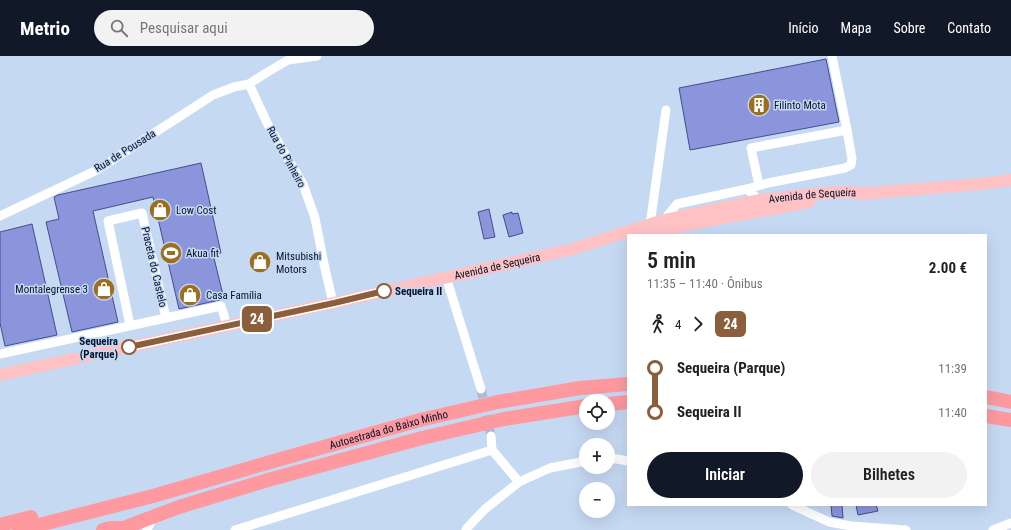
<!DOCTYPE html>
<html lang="pt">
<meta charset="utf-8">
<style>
:root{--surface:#fff;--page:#f2f2f2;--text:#222;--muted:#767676;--accent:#111827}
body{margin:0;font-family:"Roboto Condensed",sans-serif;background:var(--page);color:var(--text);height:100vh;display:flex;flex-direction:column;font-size:15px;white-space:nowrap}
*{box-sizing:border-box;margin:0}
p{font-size:13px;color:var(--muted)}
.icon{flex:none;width:22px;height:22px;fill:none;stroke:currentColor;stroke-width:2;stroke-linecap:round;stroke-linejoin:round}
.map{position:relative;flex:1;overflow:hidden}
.drawer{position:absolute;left:627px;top:178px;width:360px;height:272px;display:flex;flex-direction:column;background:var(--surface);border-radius:0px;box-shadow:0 4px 16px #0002}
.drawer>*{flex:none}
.badge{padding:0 8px;border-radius:6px;font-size:14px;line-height:26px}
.tools{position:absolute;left:579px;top:338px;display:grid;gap:8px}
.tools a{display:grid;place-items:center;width:36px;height:36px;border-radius:50%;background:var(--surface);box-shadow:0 4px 16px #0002;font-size:20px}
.map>.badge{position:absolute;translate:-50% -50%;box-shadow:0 0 0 2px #fff}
.legs{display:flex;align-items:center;gap:6px;height:44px;padding:0 20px;font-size:13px}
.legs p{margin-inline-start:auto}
.headline{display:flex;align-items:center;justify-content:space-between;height:68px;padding:0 20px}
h1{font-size:22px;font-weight:600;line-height:30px}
.primary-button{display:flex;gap:8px;margin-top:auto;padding:8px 20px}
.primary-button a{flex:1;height:46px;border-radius:24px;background:var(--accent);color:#fff;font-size:16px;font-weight:600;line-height:46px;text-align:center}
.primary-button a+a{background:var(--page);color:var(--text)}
ul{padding:0 20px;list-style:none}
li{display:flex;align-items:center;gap:14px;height:44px;font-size:15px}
li i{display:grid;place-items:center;width:6px;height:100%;margin:0 5px;background:currentColor}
li i::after{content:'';width:10px;height:10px;margin:-5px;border:3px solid;border-radius:50%;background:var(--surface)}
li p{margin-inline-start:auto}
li:first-child i{background:linear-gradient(#0000 50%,currentColor 0)}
li:last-child i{background:linear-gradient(currentColor 50%,#0000 0)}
header{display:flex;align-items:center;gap:24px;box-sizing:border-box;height:56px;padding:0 20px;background:var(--accent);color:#fff}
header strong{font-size:19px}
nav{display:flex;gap:22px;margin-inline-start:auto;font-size:14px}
.search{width:280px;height:36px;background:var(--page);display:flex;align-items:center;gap:10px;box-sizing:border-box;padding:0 14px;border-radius:22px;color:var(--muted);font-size:15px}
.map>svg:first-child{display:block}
</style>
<header>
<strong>Metrio</strong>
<div class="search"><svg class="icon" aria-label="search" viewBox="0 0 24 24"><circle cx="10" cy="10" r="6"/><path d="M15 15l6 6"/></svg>Pesquisar aqui</div>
<nav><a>Início</a><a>Mapa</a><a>Sobre</a><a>Contato</a></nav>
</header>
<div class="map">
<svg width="1011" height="474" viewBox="0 0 1011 474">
<rect width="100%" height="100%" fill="#c6d9f3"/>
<!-- building -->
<g fill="#8a95db" stroke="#454d8c">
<path d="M826,3L839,66L690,94L679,32Z"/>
<path d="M201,107L221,197L213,198L224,243L179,253L153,141L93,155L118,266L72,276L46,166L59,163L54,141L58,139Z"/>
<path d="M489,153L495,181L484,183L478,156Z"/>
<path d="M512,156V158L518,157L523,177L509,181L503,159Z"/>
<path d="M32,168L57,279L5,290L0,267V176Z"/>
<path d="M831,449H842L843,462L832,460Z"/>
<path d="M856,449H876L878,455L858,459Z"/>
</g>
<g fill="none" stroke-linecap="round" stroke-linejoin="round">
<!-- minor-tunnel -->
<path stroke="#a9bbd5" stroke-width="9" stroke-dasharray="9 4.5" stroke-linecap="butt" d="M481,333L491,380"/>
<!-- minor -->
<g stroke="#fff" stroke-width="9">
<path d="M832,0L847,74"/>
<path d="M249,28L268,69L303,128L315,162L324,208L333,247"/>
<path d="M747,133L768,127L845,112L851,109L852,103L847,74L751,92L759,129"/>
<path d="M0,160L97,114L213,39L234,31L249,28L266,17L288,4L317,0"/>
<path d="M664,164L677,148L747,133L759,144L756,147"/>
<path d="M650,169L666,54"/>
<path d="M446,221L481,333"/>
<path d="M130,269L108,165L142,157L166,262"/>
<path d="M0,298L221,250L227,269"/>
<path d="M491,380L492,394L519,426"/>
<path d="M608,403H617L628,405"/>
<path d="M792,449L829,466L851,470L906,474"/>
<path d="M147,474L153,461"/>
<path d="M235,474L492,394"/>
<path d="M466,474L467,472L485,453L519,426L550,412L586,405"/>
<path d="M993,474L1011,467"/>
</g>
<!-- major -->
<g stroke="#fec2c5" stroke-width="12">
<path d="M859,138L981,128L1011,124"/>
<path d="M643,179L702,166L809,146"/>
<path id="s1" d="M0,319L333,247L573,193L664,164L759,144L814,138L844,136L867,137"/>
</g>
<!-- highway -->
<g stroke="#fd999f" stroke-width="14">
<path d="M986,341L1011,346"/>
<path d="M608,348L628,346"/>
<path d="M986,360L1011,364"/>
<path d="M0,469L31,461"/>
<path id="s2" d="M19,474L153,440L288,401L420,364L498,346L580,332L628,328"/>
<path d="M103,474L110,472H123"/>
<path d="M121,474L123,472L179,451L268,424L422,382L504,363L586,350"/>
</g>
</g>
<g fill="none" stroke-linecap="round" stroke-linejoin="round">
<!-- line-1 casing -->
<g stroke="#fff" stroke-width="9">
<path id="line-1" d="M129,291L334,247L384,235"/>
</g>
<!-- line-1 -->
<use href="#line-1" stroke="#8b5e3c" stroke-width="6"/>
</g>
<!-- icons -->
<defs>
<g id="building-disc" transform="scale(1.15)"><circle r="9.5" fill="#9c6f1f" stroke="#c6d9f3"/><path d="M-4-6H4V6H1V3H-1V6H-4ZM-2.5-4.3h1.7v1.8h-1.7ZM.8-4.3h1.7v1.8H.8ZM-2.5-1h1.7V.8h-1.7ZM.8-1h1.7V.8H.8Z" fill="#fff"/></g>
<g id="shop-disc" transform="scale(1.15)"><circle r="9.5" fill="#9c6f1f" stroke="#c6d9f3"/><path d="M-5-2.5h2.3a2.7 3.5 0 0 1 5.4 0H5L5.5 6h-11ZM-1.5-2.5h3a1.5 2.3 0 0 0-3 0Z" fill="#fff"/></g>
<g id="stadium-disc" transform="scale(1.15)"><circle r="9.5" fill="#9c6f1f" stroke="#c6d9f3"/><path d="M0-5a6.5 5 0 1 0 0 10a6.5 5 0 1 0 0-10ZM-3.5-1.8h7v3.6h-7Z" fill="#fff"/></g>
</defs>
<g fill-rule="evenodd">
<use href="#building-disc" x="759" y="49"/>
<use href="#shop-disc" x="160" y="154"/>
<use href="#stadium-disc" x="171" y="197"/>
<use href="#shop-disc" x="260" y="206"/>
<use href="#shop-disc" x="104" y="233"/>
<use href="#shop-disc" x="190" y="239"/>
</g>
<!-- markers -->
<g fill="#fff" stroke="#8b5e3c" stroke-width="2">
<circle cx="384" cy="235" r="7"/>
<circle cx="129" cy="291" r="7"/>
</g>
<g text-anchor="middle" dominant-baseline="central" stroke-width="3" stroke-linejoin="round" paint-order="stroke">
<!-- poi labels -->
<g font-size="11" fill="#031229" stroke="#c6d9f3" text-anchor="start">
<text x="774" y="49">Filinto Mota</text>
<text x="176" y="154">Low Cost</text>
<text x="186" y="197">Akua fit</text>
<text x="276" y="200">Mitsubishi<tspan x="276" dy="13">Motors</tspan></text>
<text x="88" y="233" text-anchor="end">Montalegrense 3</text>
<text x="206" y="239">Casa Família</text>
</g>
<!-- street labels -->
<g font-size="11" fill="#031229" stroke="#c6d9f3">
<text transform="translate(125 95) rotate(-32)">Rua de Pousada</text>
<text transform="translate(286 101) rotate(61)">Rua do Pinheiro</text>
<text stroke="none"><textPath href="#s1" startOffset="833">Avenida de Sequeira</textPath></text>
<text stroke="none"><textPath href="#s1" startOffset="509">Avenida de Sequeira</textPath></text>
<text transform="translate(154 211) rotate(77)">Praceta do Castelo</text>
<text stroke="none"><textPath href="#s2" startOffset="383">Autoestrada do Baixo Minho</textPath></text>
</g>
<!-- stop labels -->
<g font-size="11" font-weight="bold" fill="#031229" stroke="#c6d9f3" text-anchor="start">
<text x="395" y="235">Sequeira II</text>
<text x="118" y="285" text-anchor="end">Sequeira<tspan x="118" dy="13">(Parque)</tspan></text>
</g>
</g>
</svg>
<div class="tools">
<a><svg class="icon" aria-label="locate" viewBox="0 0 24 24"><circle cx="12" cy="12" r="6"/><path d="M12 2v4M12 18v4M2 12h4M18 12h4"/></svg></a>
<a>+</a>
<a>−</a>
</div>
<b class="badge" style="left:257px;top:263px;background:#8b5e3c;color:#fff">24</b>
<section class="drawer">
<div class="headline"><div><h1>5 min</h1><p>11:35 – 11:40 · Ônibus</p></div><b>2.00 €</b></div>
<div class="legs"><svg class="icon" aria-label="walk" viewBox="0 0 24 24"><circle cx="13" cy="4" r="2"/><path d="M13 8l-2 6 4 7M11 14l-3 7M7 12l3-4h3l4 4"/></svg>4<svg class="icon" aria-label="forward" viewBox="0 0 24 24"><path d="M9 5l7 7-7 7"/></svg><b class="badge" style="background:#8b5e3c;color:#fff">24</b></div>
<ul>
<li><i style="color:#8b5e3c"></i><b>Sequeira (Parque)</b><p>11:39</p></li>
<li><i style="color:#8b5e3c"></i><b>Sequeira II</b><p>11:40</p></li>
</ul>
<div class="primary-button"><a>Iniciar</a><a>Bilhetes</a></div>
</section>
</div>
